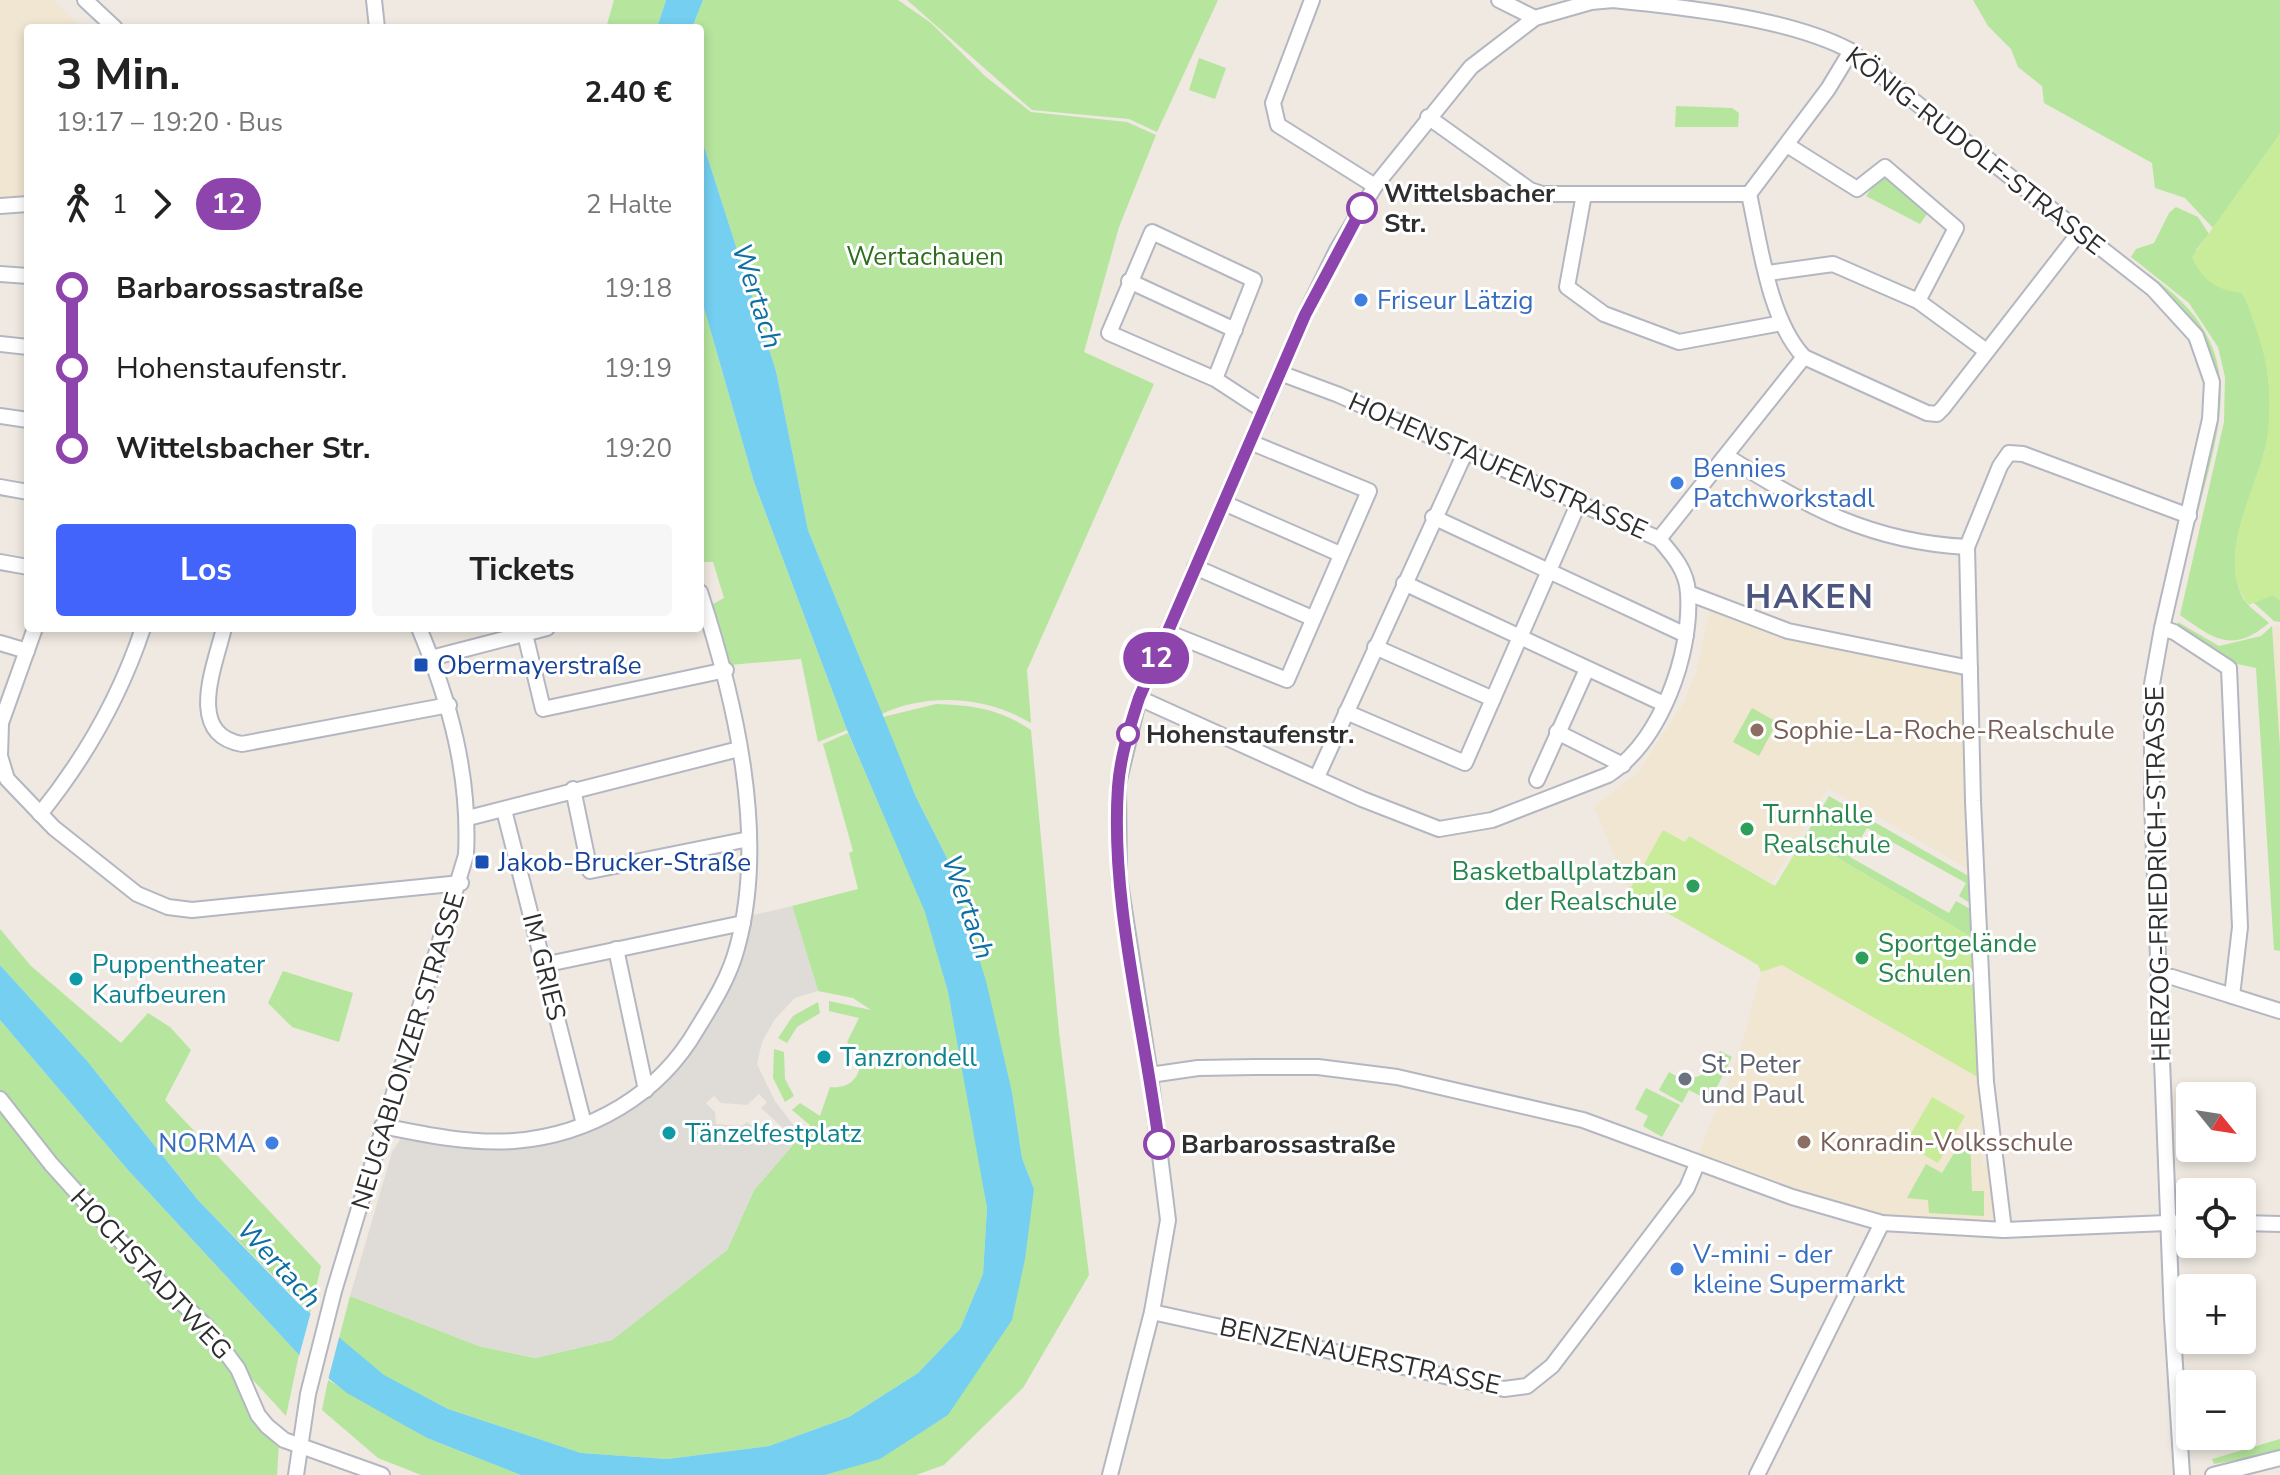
<!DOCTYPE html>
<html lang="de">
<meta charset="utf-8">
<style>
:root{--surface:#fff;--page:#f6f6f6;--text:#222;--muted:#767676;--accent:#4264fb}
body{margin:0;font-family:"Nunito Sans",sans-serif;background:var(--page);color:var(--text);height:100vh;display:flex;flex-direction:column;font-size:30px;white-space:nowrap}
*{box-sizing:border-box;margin:0}
p{font-size:26px;color:var(--muted)}
.icon{flex:none;width:44px;height:44px;fill:none;stroke:currentColor;stroke-width:2;stroke-linecap:round;stroke-linejoin:round}
.map{position:relative;flex:1;overflow:hidden}
.panel{position:absolute;left:24px;top:24px;width:680px;height:608px;display:flex;flex-direction:column;background:var(--surface);border-radius:8px;box-shadow:0 4px 12px #0003}
.panel>*{flex:none}
.badge{padding:0 16px;border-radius:26px;font-size:28px;line-height:52px}
.needle{width:52px;rotate:120deg}
.tools{position:absolute;left:2176px;top:1082px;display:grid;gap:16px}
.tools a{display:grid;place-items:center;width:80px;height:80px;border-radius:8px;background:var(--surface);box-shadow:0 4px 12px #0003;font-size:40px}
.map>.badge{position:absolute;translate:-50% -50%;box-shadow:0 0 0 4px #fff}
.legs{display:flex;align-items:center;gap:12px;height:88px;padding:0 32px;font-size:26px}
.legs p{margin-inline-start:auto}
.head{display:flex;align-items:center;justify-content:space-between;height:136px;padding:0 32px}
h1{font-size:44px;font-weight:700;line-height:60px}
.action{display:flex;gap:16px;margin-top:auto;padding:16px 32px}
.action a{flex:1;height:92px;border-radius:8px;background:var(--accent);color:#fff;font-size:32px;font-weight:700;line-height:92px;text-align:center}
.action a+a{background:var(--page);color:var(--text)}
ul{padding:0 32px;list-style:none}
li{display:flex;align-items:center;gap:28px;height:80px;font-size:30px}
li i{display:grid;place-items:center;width:12px;height:100%;margin:0 10px;background:currentColor}
li i::after{content:'';width:20px;height:20px;margin:-10px;border:6px solid;border-radius:50%;background:var(--surface)}
li p{margin-inline-start:auto}
li:first-child i{background:linear-gradient(#0000 50%,currentColor 0)}
li:last-child i{background:linear-gradient(currentColor 50%,#0000 0)}
.map>svg:first-child{display:block}
</style>
<div class="map">
<svg width="2280" height="1475" viewBox="0 0 2280 1475">
<rect width="100%" height="100%" fill="#efe9e1"/>
<!-- education -->
<g fill="#f0e6d1">
<path d="M0,0H53L82,28H28V202L0,204Z"/>
<path d="M1712,601L1733,612L1966,670L1970,870L1828,788L1772,883L1689,836L1685,842L1664,830L1629,891L1594,807L1638,772L1684,702L1696,673Z"/>
<path d="M2272,626L2280,627V748Z"/>
<path d="M1782,965L1981,1079L1987,1142L1981,1143L1983,1165L1990,1164L1996,1225L1881,1220L1696,1160L1741,1048L1761,972Z"/>
</g>
<!-- green -->
<g fill="#b6e59e">
<path d="M614,0H666L657,28H606Z"/>
<path d="M703,0H898L931,23L986,77L1031,112L1127,122L1156,135L1119,227L1084,352L1154,384L1027,670L1031,723C987,697 929,692 882,714L808,530L776,371L700,134V28H692Z"/>
<path d="M907,0H1218L1157,132L1129,119L1032,110Z"/>
<path d="M1973,0H2280V134L2213,228L2185,198L2155,188L2152,163L2044,103L2042,86L2018,67L2011,49L1988,26Z"/>
<path d="M1199,58L1226,68L1215,99L1189,90Z"/>
<path d="M1676,106L1732,108L1739,113L1738,127H1675Z"/>
<path d="M1880,177H1886L1929,211L1920,224L1866,196Z"/>
<path d="M2176,207L2198,217L2209,234L2196,250C2210,263 2235,279 2244,296C2266,338 2276,399 2266,445C2256,491 2219,550 2243,598C2249,608 2261,615 2269,623C2232,654 2214,639 2180,615L2224,422L2225,377L2218,347L2189,303L2131,257L2136,249L2154,243L2169,213Z"/>
<path d="M2147,273C2250,345 2223,413 2197,516H2193C2209,451 2238,379 2193,320C2183,308 2150,283 2147,273Z"/>
<path d="M700,294L754,482L847,730L818,742L801,659L729,665L711,605L724,598L713,562H700Z"/>
<path d="M2273,595L2280,600V622L2274,621L2253,602Z"/>
<path d="M2178,622L2219,646L2261,636L2272,626L2280,748V951L2274,950L2256,668L2228,662L2177,631Z"/>
<path d="M936,704C972,705 1000,709 1031,730L1059,1032L1089,1275L1023,1388L944,1465L916,1475H825L880,1458L948,1415L1034,1189L1022,1158L1012,1092L949,862L916,797L883,717Z"/>
<path d="M1752,708L1777,722L1759,756L1733,742Z"/>
<path d="M848,733L926,912L948,992L973,1118L987,1208L983,1274L960,1329L918,1373L849,1417L769,1446L667,1459L581,1453L448,1409L383,1375L339,1338L350,1296L479,1346L535,1358L612,1340L727,1250L754,1190L810,1125L792,1110L800,1103L820,1116L830,1087C849,1089 861,1078 860,1059L847,1042L859,1018L829,1011V1001L871,1010L853,998L818,991L792,906L858,889L849,853L853,851L823,744Z"/>
<path d="M1829,796L1972,878L1973,905L1959,896L1966,883L1867,828L1850,857L1949,913L1956,901L1974,911L1976,940L1804,838Z"/>
<path d="M0,929L31,966L121,1043L148,1013L170,1027L191,1050L165,1100L321,1266L310,1313L199,1201L88,1062L0,965Z"/>
<path d="M283,971L353,993L339,1042L292,1027L268,1003Z"/>
<path d="M818,1002L820,1013L797,1027L787,1043L778,1038L793,1016Z"/>
<path d="M0,1020L128,1170L299,1355L286,1416L54,1162L0,1093Z"/>
<path d="M774,1049L784,1052L785,1079L794,1096L785,1102L773,1078Z"/>
<path d="M1720,1051L1732,1057L1710,1101L1689,1090L1682,1103L1659,1090L1669,1072L1685,1081L1710,1072Z"/>
<path d="M1646,1088L1680,1105L1662,1137L1643,1126L1648,1116L1635,1109Z"/>
<path d="M0,1104L205,1329L279,1444L277,1475H0Z"/>
<path d="M1970,1139L1972,1191H1984V1216L1929,1213L1928,1200L1907,1198L1926,1164L1942,1173L1962,1140Z"/>
<path d="M328,1380L427,1438L521,1475H421L378,1458L322,1410Z"/>
<path d="M2280,1439V1453L2214,1464L2212,1459Z"/>
</g>
<!-- pitch -->
<g fill="#c9ec9a">
<path d="M2280,134V600L2273,595L2249,605C2213,561 2255,492 2266,445C2269,428 2270,406 2269,389C2268,357 2254,323 2243,293C2218,291 2202,281 2192,257Z"/>
<path d="M1663,830L1685,842L1689,836L1775,886L1804,838L1976,940L1981,1079L1782,965L1761,972L1758,965L1629,891Z"/>
<path d="M1932,1097L1965,1116L1938,1163L1905,1144Z"/>
</g>
<!-- plaza -->
<path fill="#dfdcd8" fill-rule="evenodd" d="M792,906L818,991L795,998L775,1019L762,1042L757,1064L775,1101L801,1135L754,1190L727,1250L612,1340L535,1358L479,1346L350,1296L392,1152L403,1135L484,1146L612,1119L630,1110L671,1076L692,1048L749,916ZM759,1094L767,1102L761,1108L783,1128L771,1140L747,1122L742,1126L716,1124L715,1112L706,1103L714,1096L721,1103L747,1105Z"/>
<!-- water -->
<g fill="#75cff0">
<path d="M666,0H703L692,28H657Z"/>
<path d="M700,134L776,371L808,530L916,797L949,862L986,981L1012,1092L1022,1158L1034,1189L1025,1259L1012,1320L948,1415L880,1459L825,1475H521L427,1438L347,1393L299,1355L128,1170L0,1020V965L88,1062L198,1200L298,1303L384,1375L448,1409L581,1453L667,1459L769,1446L849,1417L918,1373L960,1329L983,1274L987,1208L948,992L925,912L847,730L754,482L700,294Z"/>
</g>
<!-- pier -->
<path fill="#efe9e1" d="M312,1308L340,1334L327,1384L298,1360Z"/>
<g fill="none" stroke-linecap="round" stroke-linejoin="round">
<!-- minor casing -->
<g stroke="#b4b7c1" stroke-width="18">
<g id="minor">
<path d="M85,0L115,28"/>
<path d="M374,0L377,28"/>
<path d="M1312,0L1273,103L1278,125L1375,186"/>
<path d="M1499,0L1535,18"/>
<path d="M1428,117L1530,190L1542,194H1749"/>
<path d="M1787,145L1857,189L1885,167L1956,228L1918,301"/>
<path d="M1584,194L1567,287L1604,314L1679,342L1782,323"/>
<path d="M1749,194C1760,244 1769,320 1804,357L1927,413L1937,414L1943,408L2079,233"/>
<path d="M1749,194L1828,89L1851,51"/>
<path d="M0,206L28,204"/>
<path d="M1768,273L1833,264L1918,301L1985,350"/>
<path d="M0,274L28,276"/>
<path d="M1129,281L1235,330"/>
<path d="M0,344L28,347"/>
<path d="M1215,379L1254,280L1152,232L1109,333L1215,379L1264,411"/>
<path d="M0,416L28,420"/>
<path d="M1728,457C1807,507 1871,542 1967,547"/>
<path d="M0,487L28,492"/>
<path d="M1224,503L1340,554"/>
<path d="M1433,517L1686,635"/>
<path d="M1659,539L1804,357"/>
<path d="M0,562L28,567"/>
<path d="M1195,567L1312,618"/>
<path d="M1404,583L1664,704"/>
<path d="M1688,593L1788,631L1970,668"/>
<path d="M35,628L1,723L0,756L7,779L54,828L137,894L168,907L192,910L461,883"/>
<path d="M224,628C215,666 185,734 242,744L449,705"/>
<path d="M2162,628L2174,632L2229,668L2240,927L2232,996"/>
<path d="M1167,632L1287,680L1369,491L1250,442"/>
<path d="M525,634L543,709L726,670"/>
<path d="M0,643L27,651"/>
<path d="M1375,647L1493,699"/>
<path d="M431,658L547,628"/>
<path d="M1139,698L1362,799L1439,829L1492,820L1608,775C1661,741 1692,654 1688,593C1687,571 1673,555 1659,539L1339,395L1280,373"/>
<path d="M1346,712L1465,763L1579,502"/>
<path d="M1557,732L1623,765"/>
<path d="M1317,777L1465,453"/>
<path d="M1537,780L1587,669"/>
<path d="M573,789L590,871L749,839"/>
<path d="M504,810L584,1124"/>
<path d="M40,814C86,757 120,697 143,628"/>
<path d="M468,818L739,749"/>
<path d="M616,949L646,1090"/>
<path d="M543,965L743,923"/>
<path d="M2161,977H2172L2280,1011"/>
<path d="M1150,1075L1198,1068L1254,1067H1318L1397,1077L1583,1120L1792,1197L1882,1223L2004,1230L2190,1222"/>
<path d="M0,1099L51,1164L143,1266L207,1327L238,1369L258,1415L267,1426L284,1440L382,1475"/>
<path d="M382,1126C426,1135 469,1144 514,1141C590,1135 659,1095 697,1029C713,1003 729,978 737,948C768,837 735,699 700,592"/>
<path d="M2242,1223L2280,1224"/>
<path d="M2004,1230L1986,1082L1973,801L1967,547L2000,466L2009,453L2023,454L2189,516"/>
<path d="M1152,1312L1504,1389L1527,1386L1552,1366L1687,1188L1697,1164"/>
<path d="M296,1475L308,1394L334,1291L466,855C470,774 450,702 419,628"/>
<path d="M1110,1475L1152,1312L1168,1220L1150,1075L1119,877L1118,784L1139,698L1305,315L1337,250L1375,186L1471,67L1535,18L1591,2L1613,0C1683,7 1788,18 1849,50L2153,289L2196,336L2212,382L2210,419L2162,628L2152,684V802L2172,1318L2182,1475"/>
<path d="M1757,1475L1882,1223"/>
<path d="M2213,1475L2280,1458"/>
</g>
</g>
<!-- minor -->
<use href="#minor" stroke="#fff" stroke-width="14"/>
</g>
<g fill="none" stroke-linecap="round" stroke-linejoin="round">
<!-- line-1 casing -->
<g stroke="#fff" stroke-width="18">
<path id="line-1" d="M1159,1144C1145,1029 1110,902 1118,787C1120,757 1130,726 1139,698L1305,315L1362,208"/>
</g>
<!-- line-1 -->
<use href="#line-1" stroke="#8e44ad" stroke-width="12"/>
</g>
<!-- markers -->
<g fill="#fff" stroke="#8e44ad" stroke-width="4">
<circle cx="1362" cy="208" r="14"/>
<circle cx="1128" cy="734" r="10"/>
<circle cx="1159" cy="1144" r="14"/>
</g>
<g fill="#3f7fe0" stroke="#fff" stroke-width="3">
<circle cx="1361" cy="300" r="8"/>
<circle cx="1677" cy="483" r="8"/>
<circle cx="272" cy="1143" r="8"/>
<circle cx="1677" cy="1269" r="8"/>
</g>
<g fill="#1a4fb4" stroke="#fff" stroke-width="3">
<rect x="413" y="657" width="16" height="16" rx="4"/>
<rect x="474" y="854" width="16" height="16" rx="4"/>
</g>
<g fill="#8d6e63" stroke="#fff" stroke-width="3">
<circle cx="1757" cy="730" r="8"/>
<circle cx="1804" cy="1142" r="8"/>
</g>
<g fill="#2e9e5b" stroke="#fff" stroke-width="3">
<circle cx="1747" cy="829" r="8"/>
<circle cx="1693" cy="886" r="8"/>
<circle cx="1862" cy="958" r="8"/>
</g>
<g fill="#0f9aa8" stroke="#fff" stroke-width="3">
<circle cx="76" cy="979" r="8"/>
<circle cx="824" cy="1057" r="8"/>
<circle cx="669" cy="1133" r="8"/>
</g>
<circle fill="#6b7280" stroke="#fff" stroke-width="3" cx="1685" cy="1079" r="8"/>
<g text-anchor="middle" dominant-baseline="central" stroke-width="6" stroke-linejoin="round" paint-order="stroke">
<!-- street labels -->
<g font-size="26" fill="#2e2e2e" stroke="#fff">
<text transform="translate(1975 151) rotate(38)">KÖNIG-RUDOLF-STRASSE</text>
<text transform="translate(1498 466) rotate(24)">HOHENSTAUFENSTRASSE</text>
<text transform="translate(2158 874) rotate(-91)">HERZOG-FRIEDRICH-STRASSE</text>
<text transform="translate(544 967) rotate(76)">IM GRIES</text>
<text transform="translate(408 1051) rotate(-73)">NEUGABLONZER STRASSE</text>
<text transform="translate(151 1274) rotate(47)">HOCHSTADTWEG</text>
<text transform="translate(1360 1356) rotate(12)">BENZENAUERSTRASSE</text>
</g>
<!-- stop labels -->
<g font-size="26" font-weight="bold" fill="#2e2e2e" stroke="#fff" text-anchor="start">
<text x="1384" y="193">Wittelsbacher<tspan x="1384" dy="30">Str.</tspan></text>
<text x="1146" y="734">Hohenstaufenstr.</text>
<text x="1181" y="1144">Barbarossastraße</text>
</g>
<!-- park labels -->
<g font-size="26" fill="#2c6e1b" stroke="#fff">
<text x="925" y="256">Wertachauen</text>
</g>
<!-- shop labels -->
<g font-size="26" fill="#366cbe" stroke="#fff" text-anchor="start">
<text x="1377" y="300">Friseur Lätzig</text>
<text x="1693" y="468">Bennies<tspan x="1693" dy="30">Patchworkstadl</tspan></text>
<text x="256" y="1143" text-anchor="end">NORMA</text>
<text x="1693" y="1254">V-mini - der<tspan x="1693" dy="30">kleine Supermarkt</tspan></text>
</g>
<!-- transit labels -->
<g font-size="26" fill="#164399" stroke="#fff" text-anchor="start">
<text x="437" y="665">Obermayerstraße</text>
<text x="498" y="862">Jakob-Brucker-Straße</text>
</g>
<!-- education labels -->
<g font-size="26" fill="#785e54" stroke="#fff" text-anchor="start">
<text x="1773" y="730">Sophie-La-Roche-Realschule</text>
<text x="1820" y="1142">Konradin-Volksschule</text>
</g>
<!-- leisure labels -->
<g font-size="26" fill="#27864d" stroke="#fff" text-anchor="start">
<text x="1763" y="814">Turnhalle<tspan x="1763" dy="30">Realschule</tspan></text>
<text x="1677" y="871" text-anchor="end">Basketballplatzban<tspan x="1677" dy="30">der Realschule</tspan></text>
<text x="1878" y="943">Sportgelände<tspan x="1878" dy="30">Schulen</tspan></text>
</g>
<!-- culture labels -->
<g font-size="26" fill="#0d838f" stroke="#fff" text-anchor="start">
<text x="92" y="964">Puppentheater<tspan x="92" dy="30">Kaufbeuren</tspan></text>
<text x="840" y="1057">Tanzrondell</text>
<text x="685" y="1133">Tänzelfestplatz</text>
</g>
<!-- worship labels -->
<g font-size="26" fill="#5b616d" stroke="#fff" text-anchor="start">
<text x="1701" y="1064">St. Peter<tspan x="1701" dy="30">und Paul</tspan></text>
</g>
<!-- water labels -->
<g font-size="28" font-style="italic" fill="#0d6fa3" stroke="#fff">
<text transform="translate(757 296) rotate(72)">Wertach</text>
<text transform="translate(968 907) rotate(71)">Wertach</text>
<text transform="translate(279 1264) rotate(47)">Wertach</text>
</g>
<!-- district labels -->
<g font-size="34" font-weight="bold" letter-spacing="2" fill="#4d5680" stroke="#fff">
<text x="1810" y="597">HAKEN</text>
</g>
</g>
</svg>
<div class="tools">
<a><svg class="needle" viewBox="-14 -14 28 28"><path d="M0-13l5 13h-10z" fill="#e53935"/><path d="M0 13l5-13h-10z" fill="#767676"/></svg></a>
<a><svg class="icon" aria-label="locate" viewBox="0 0 24 24"><circle cx="12" cy="12" r="6"/><path d="M12 2v4M12 18v4M2 12h4M18 12h4"/></svg></a>
<a>+</a>
<a>−</a>
</div>
<b class="badge" style="left:1156px;top:658px;background:#8e44ad;color:#fff">12</b>
<section class="panel">
<div class="head"><div><h1>3 Min.</h1><p>19:17 – 19:20 · Bus</p></div><b>2.40 €</b></div>
<div class="legs"><svg class="icon" aria-label="walk" viewBox="0 0 24 24"><circle cx="13" cy="4" r="2"/><path d="M13 8l-2 6 4 7M11 14l-3 7M7 12l3-4h3l4 4"/></svg>1<svg class="icon" aria-label="forward" viewBox="0 0 24 24"><path d="M9 5l7 7-7 7"/></svg><b class="badge" style="background:#8e44ad;color:#fff">12</b><p>2 Halte</p></div>
<ul>
<li><i style="color:#8e44ad"></i><b>Barbarossastraße</b><p>19:18</p></li>
<li><i style="color:#8e44ad"></i><span>Hohenstaufenstr.</span><p>19:19</p></li>
<li><i style="color:#8e44ad"></i><b>Wittelsbacher Str.</b><p>19:20</p></li>
</ul>
<div class="action"><a>Los</a><a>Tickets</a></div>
</section>
</div>
